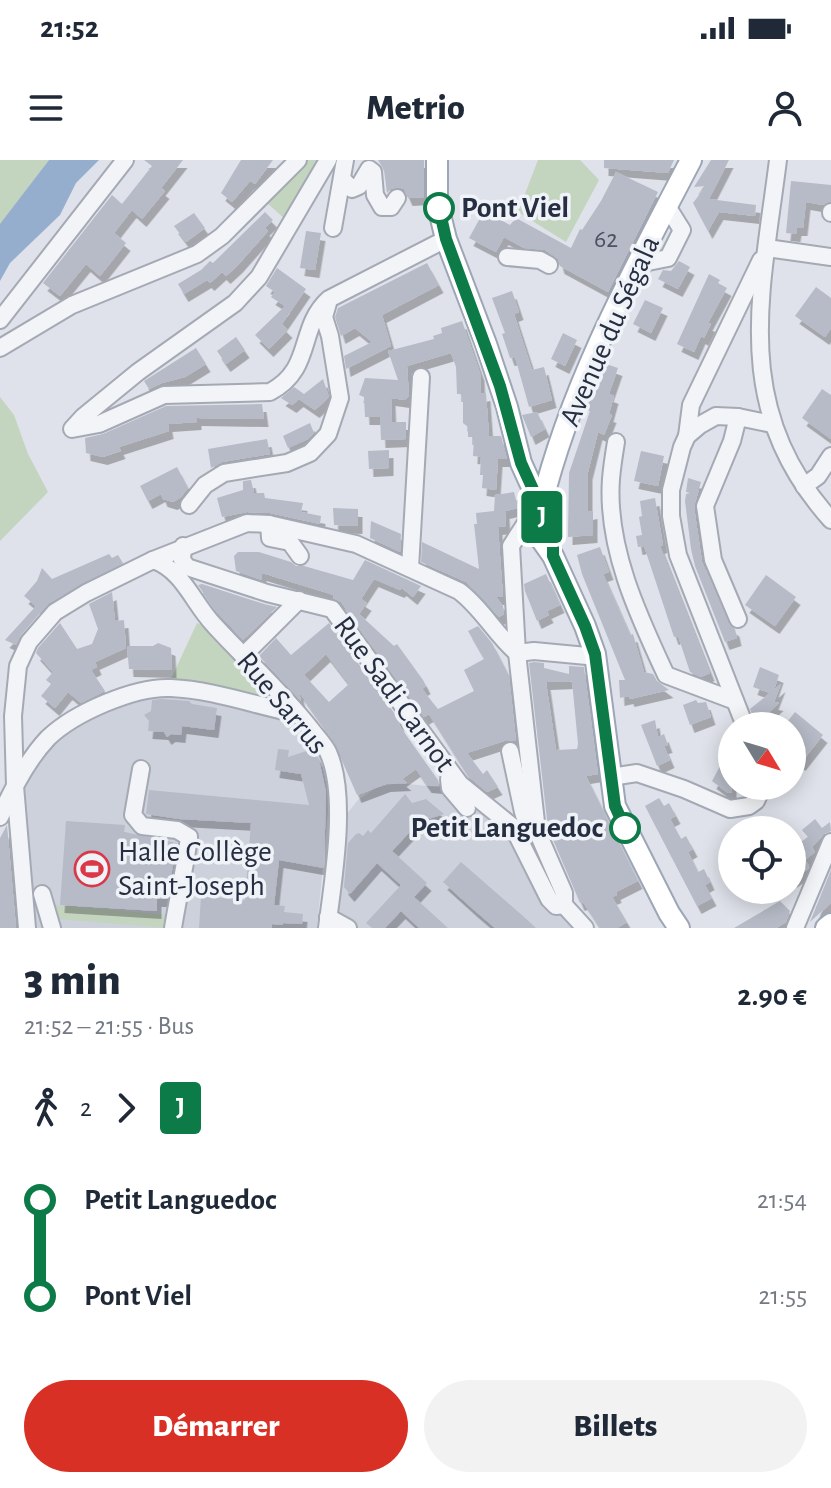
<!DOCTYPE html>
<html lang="fr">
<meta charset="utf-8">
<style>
:root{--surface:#fff;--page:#f2f2f3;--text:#1f2937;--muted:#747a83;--accent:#d93025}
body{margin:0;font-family:"Alegreya Sans",sans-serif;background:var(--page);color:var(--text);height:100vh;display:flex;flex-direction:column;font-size:30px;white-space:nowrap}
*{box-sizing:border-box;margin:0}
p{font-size:26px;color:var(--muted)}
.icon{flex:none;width:44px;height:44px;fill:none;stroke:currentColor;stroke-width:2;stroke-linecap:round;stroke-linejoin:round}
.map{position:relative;height:768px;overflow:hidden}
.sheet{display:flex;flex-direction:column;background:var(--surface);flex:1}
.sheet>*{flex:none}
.badge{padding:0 16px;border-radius:6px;font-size:28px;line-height:52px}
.needle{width:52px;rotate:128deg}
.buttons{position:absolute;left:718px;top:552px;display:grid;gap:16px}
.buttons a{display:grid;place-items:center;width:88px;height:88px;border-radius:50%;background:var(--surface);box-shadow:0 4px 20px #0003;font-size:40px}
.map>.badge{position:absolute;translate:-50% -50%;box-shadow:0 0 0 4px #fff}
.legs{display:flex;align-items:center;gap:12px;height:88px;padding:0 24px;font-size:26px}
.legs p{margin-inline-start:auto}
.summary{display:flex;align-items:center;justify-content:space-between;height:136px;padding:0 24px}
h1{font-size:44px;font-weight:800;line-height:60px}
.primary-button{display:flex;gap:16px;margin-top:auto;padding:16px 24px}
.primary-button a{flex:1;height:92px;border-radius:48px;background:var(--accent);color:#fff;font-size:32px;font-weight:800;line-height:92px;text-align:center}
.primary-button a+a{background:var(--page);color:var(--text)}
ul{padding:0 24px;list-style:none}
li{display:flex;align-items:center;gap:28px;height:96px;font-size:30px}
li i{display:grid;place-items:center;width:12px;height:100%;margin:0 10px;background:currentColor}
li i::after{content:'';width:20px;height:20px;margin:-10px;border:6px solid;border-radius:50%;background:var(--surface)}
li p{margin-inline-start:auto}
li:first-child i{background:linear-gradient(#0000 50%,currentColor 0)}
li:last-child i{background:linear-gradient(currentColor 50%,#0000 0)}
.status{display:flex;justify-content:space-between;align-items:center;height:56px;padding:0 40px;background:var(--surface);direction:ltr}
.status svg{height:22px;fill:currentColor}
header{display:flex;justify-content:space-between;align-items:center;height:104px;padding:0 24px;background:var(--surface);font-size:36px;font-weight:800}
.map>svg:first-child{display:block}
</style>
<div class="status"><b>21:52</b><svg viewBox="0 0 49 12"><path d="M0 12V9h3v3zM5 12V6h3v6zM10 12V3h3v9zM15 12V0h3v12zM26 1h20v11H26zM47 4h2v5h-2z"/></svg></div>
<header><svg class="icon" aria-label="menu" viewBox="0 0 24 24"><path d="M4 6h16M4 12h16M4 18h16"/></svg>Metrio<svg class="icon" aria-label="person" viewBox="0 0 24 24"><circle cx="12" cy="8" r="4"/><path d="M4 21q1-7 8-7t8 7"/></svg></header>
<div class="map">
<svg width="831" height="768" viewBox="0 0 831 768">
<defs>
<filter id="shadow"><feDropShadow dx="4.5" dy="8" stdDeviation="0" flood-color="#0004"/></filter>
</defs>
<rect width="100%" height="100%" fill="#dfe2ea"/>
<!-- built -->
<g fill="#cdd1dc">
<path d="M153,536L220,543L281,558L317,586L330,631L317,768H34L22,629L55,582L83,561L115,546Z"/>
<path d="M398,623L457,629L507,670L552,749L578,768H334L338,755L346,655L358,640L375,628Z"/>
</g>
<!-- green -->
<g fill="#c3d4bf">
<path d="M0,0H49L0,65Z"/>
<path d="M306,0H320L285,59L266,42Z"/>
<path d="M538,0H580L599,20L566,82L518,52Z"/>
<path d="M0,237L14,255L28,294L48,332L0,381Z"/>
<path d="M197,463L202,465L271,534L266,537L209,524L170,521Z"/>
<path d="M56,745L169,755L168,768L55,759Z"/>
</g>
<!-- water -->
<path fill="#96aecd" d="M49,0H99L76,23L60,55L10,103L0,121V64Z"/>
<!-- building -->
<g fill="#b6bbc7" fill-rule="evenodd" filter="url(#shadow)">
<path d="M144,0H183L161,28L165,31L142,59L132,50L114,73L126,83L100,116L86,104L60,136L43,123L112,35L122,44L152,6Z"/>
<path d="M241,0H273L255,24L250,21L232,42L221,33Z"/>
<path d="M378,0H424V37L408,38L404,29L398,27L391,29L387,33L384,10Z"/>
<path d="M604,0H674L668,13L604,8Z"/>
<path d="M711,0H729L709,39L756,45L755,56L719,52L708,71L693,43L706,26L694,27Z"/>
<path d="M616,12L658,32L608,132L560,106L558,99L545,90L524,88L504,77L496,92L469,78L484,51L510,65L516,58L571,88L580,69L582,70L601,41Z"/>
<path d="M791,21L831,25V41L823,45L806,42L803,68H797L796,74L786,73Z"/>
<path d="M265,52L273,60L265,68L268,71L238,105L226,116L222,112L210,123L207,120L184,134L178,124L201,110L210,101L213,103Z"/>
<path d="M194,53L205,68L186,82L174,66Z"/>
<path d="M306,71L321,73L315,110L300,108Z"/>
<path d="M679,101L690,107L678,129L658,119L663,110L671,111Z"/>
<path d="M427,103L439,125L382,155L391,186L346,209L344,196L372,182L355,168L341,176L335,157L338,148Z"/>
<path d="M277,108L306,129L282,164L288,170L269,189L255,175L285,146L271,137L275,132L266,126Z"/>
<path d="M709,114L720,120L718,123L727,128L708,163L711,164L704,178L701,176L694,192L677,184Z"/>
<path d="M816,127L831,138V168L825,177L795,156Z"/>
<path d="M512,131L519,152L514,154L532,210L544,207L552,240L529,247L515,197L510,198L502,174L505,173L492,138Z"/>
<path d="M645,140L663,148L651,173L633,164Z"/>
<path d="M462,161L480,213L481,234L486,233L489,276H501L507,299H498L496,330L482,328L483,315H480L481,297L473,296L474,277H468V267L463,263V242L461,234H457L456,207L451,193L407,206L409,236L405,240L391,238L392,262H406V279L381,280L380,257H365L364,237L359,235L365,218L398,220L388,191L434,179L433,176L442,173L441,168Z"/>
<path d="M563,173L577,180L565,206L551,199Z"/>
<path d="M236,177L245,190L226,204L217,191Z"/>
<path d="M196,188L206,204L185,217L162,223L149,229L144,221Z"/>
<path d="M606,204L618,208L609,234L614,236L609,254L612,255L604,275L598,272L588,312V352L593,351V375L568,377L569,313L590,251L586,250L594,228L598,229Z"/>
<path d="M323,219L329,237L315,250L299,239L292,245L281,238L294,227L304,234Z"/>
<path d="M822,229L831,235V279L802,258Z"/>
<path d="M262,244L264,259L197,258V262L168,264L169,271L119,287L121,291L103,297L86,293L85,278L103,274L166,246Z"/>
<path d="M537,252L545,269L531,277L522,255Z"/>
<path d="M310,263L314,273L308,279L288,288L283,276Z"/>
<path d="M267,279L270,294L222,302L211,308L208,289Z"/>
<path d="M389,290V308L369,309L368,291Z"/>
<path d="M641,291L664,296L658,326L634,321Z"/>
<path d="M177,307L188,328L181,337L173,342L163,339L161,334L148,341L140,326Z"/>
<path d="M688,318L701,322L694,347L702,402L728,463L735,469L737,478L725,482L695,406L691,389L685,341L686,334L690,333L686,332Z"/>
<path d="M251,320L254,333H264L265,338L303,343L301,352L321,356L320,364L270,353L247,352L222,357L217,338L243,330V321Z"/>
<path d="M514,332L518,348L505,351L506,366L498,367L503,437H496L503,446L504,454L499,457L466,422L421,402L422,382L479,409L474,364H477L476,353L494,351L495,335Z"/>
<path d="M655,338L663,385L660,386L710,513L701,517L690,512L678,476L674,477L671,468L644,386L638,387L636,376L642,375L639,357L642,356L640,341Z"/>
<path d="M333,348L358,349V366L334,365Z"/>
<path d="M371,361L401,374L400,392L370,378Z"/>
<path d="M600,387L609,412L603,414L630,475L633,474L644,512L653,514L657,521L669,530L630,539L629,536L620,538L619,520H625L582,414L577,395Z"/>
<path d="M238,392H259L291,402L296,406H304L353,420L365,400L421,426L413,437L402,428L400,430L374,419L361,439L367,443L359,454L394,486L397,484L423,520L426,526L422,529L438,549L474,531L464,510L484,499L468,471L478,466L492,483L509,516L516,581L507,580L467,593L483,614L487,610L498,627L487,632L468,616L429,554L424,557L341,442L333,438L334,435L262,413V420L236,411L234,396Z"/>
<path d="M109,394L112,398L118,395L123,403L49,443L21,475L16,485L5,480L36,446L24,436L37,421L42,408L52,419Z"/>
<path d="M546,414L560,445L547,451L549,455L537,461L525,431L524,424Z"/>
<path d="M766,415L796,437L775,466L745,445Z"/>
<path d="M202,424L264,444L277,447L243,480L215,450L198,425Z"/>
<path d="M112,432L115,461L124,460L126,488L95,502L97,507L91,510L105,531L81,543L68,532L55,548L41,536L51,524L46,520L53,512L36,493L38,488L60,463L77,489L92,484L98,469L89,444Z"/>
<path d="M329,463L400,561L399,565L438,620L439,626L427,625L416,609L402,619L407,623L386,624L357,635L333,580L299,532L301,541L259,496L276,478L291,495ZM326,494L349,524L329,542L304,515Z"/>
<path d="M158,483L171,488L172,510L129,509L127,486H153Z"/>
<path d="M534,502L544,503V508L569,514V506L584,507L598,614L586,616L638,721L616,732L617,735L612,737L627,762L617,768H600L583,742L580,743L548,668L529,503ZM572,521L578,584L577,589L556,590L546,522Z"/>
<path d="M760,507L779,515L774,530L781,524L774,542L779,543L756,564L750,549L770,533L753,527Z"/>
<path d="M162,539L189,541L192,544L217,548L214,570L182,566L181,575L171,574L167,577L164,572L148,571L149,561L144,555L151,551L152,540Z"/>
<path d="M696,540L698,543L706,542L711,557L690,565L683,545Z"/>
<path d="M795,552L823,575L801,603L792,596V566H784Z"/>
<path d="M655,560L658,577L664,574L668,585L664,586L670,600L657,606L641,565Z"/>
<path d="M278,589L289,590L288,597L313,589L319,600L326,632L324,708L279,700L274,745L285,746L284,752L303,754L302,764L283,763V765L272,764V768H199L201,736L245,740L251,663L179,659L146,654L149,630L309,645L301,614L275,610Z"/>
<path d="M732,603V632L728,633L712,621L720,606L729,610Z"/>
<path d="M405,634L412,643L426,639L444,654L419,662L392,691L427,723L414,737L448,768H419L401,751L385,768H372L366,763L401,725L377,703L350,734L344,727L348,683L356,674L359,673L363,676L368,670L371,673Z"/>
<path d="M659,638L664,646L669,643L676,656L670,659L681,679L686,676L693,689L688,692L698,712L704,709L710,722L705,725L712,738L697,746L645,646Z"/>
<path d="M815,659L822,668L830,662L831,671L824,674L812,687L815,692L805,700L809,706L808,709L792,720V688L808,677L802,670Z"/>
<path d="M66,661L125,665L124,672L177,683L167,739H157V751L60,745Z"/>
<path d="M7,665L16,768H0V678Z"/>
<path d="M461,702L523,756L536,768H495L474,750L443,722Z"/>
<path d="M831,710V743L810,762Z"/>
<path d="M780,741L790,751L786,762L776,768H734Z"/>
</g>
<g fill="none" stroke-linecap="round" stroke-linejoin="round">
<!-- minor casing -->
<g stroke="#a4a9b4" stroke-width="20">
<g id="minor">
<path d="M328,0L259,117L235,143L138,212L83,257L72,269L99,264L164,235L270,232C314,209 297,168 329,139L446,79"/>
<path d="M778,0C761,136 730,247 831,360"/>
<path d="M344,21L352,29L359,26L369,9L373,12L375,35L382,47H391L397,38"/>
<path d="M831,53V52"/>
<path d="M333,68L345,0"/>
<path d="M767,88L831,97"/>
<path d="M507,97L540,100L549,105"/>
<path d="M638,104L668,98L682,70L667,46"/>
<path d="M0,160L125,0"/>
<path d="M0,188L72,145L197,94L222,76L298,0"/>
<path d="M687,276L691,245L761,100"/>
<path d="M616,282C614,294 612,307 611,319C606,387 638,455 666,515L735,541"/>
<path d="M804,326L818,316L831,296"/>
<path d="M189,345L205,325L224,313L287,303L310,293L328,274L340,238L330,176L324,157L328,143"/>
<path d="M541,347L529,358L511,386L517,493L537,671L564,733V745L585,768"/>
<path d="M269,364L270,378L290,382L300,396"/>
<path d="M183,386L182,400L187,407L267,433L332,449L460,624L513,667L549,739L556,746L564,745"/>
<path d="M153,400C183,410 193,443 214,465C245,499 281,531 310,568C315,575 324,584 328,592C348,635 333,721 327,768"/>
<path d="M410,408L421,217"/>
<path d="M738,459L713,400L705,346L732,281L738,257"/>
<path d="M243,496L299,440"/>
<path d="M745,566L678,395L671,356V330L682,287L687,276L700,265L716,256L738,257L772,264"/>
<path d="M510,591L523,652L526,661L536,670"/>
<path d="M141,609L133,655L142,666L177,670L189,677C185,708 178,737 173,768"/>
<path d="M611,617L637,613L684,629L730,649L749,646L756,641L763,626"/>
<path d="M449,619L450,628L467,648"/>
<path d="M0,657C11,632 29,598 48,578C74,553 135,526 171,528C215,530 256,546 298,554"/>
<path d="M42,734L52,768"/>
<path d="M328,757L348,768"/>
<path d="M27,768L15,626L13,556L18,506L29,482L55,452L86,433L153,400L247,363L269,364L356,384L459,431C482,448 495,474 517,493L534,491L587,496L595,494"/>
<path d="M795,768L831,682"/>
</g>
</g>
<!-- major casing -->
<g stroke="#9da6b6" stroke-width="24">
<g id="major">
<path d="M437,0V42L446,79L486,184L507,247L521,303L541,347V379L553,396L585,466L595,494L615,646L669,753L679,768"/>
<path d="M541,347C571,224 633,111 691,0"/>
<path d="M826,768L831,764"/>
</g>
</g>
<!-- minor -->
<use href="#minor" stroke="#f2f4f7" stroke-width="16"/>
<!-- major -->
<use href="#major" stroke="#fff" stroke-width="20"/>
</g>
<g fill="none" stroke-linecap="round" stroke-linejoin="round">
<!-- line-1 casing -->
<g stroke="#fff" stroke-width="18">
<path id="line-1" d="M439,48L446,79L500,226L521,303L541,347L542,359L553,374V396L585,466L595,494L615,646L625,668"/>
</g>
<!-- line-1 -->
<use href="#line-1" stroke="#0d7b48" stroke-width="12"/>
</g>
<!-- icons -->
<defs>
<g id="stadium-ring" transform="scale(1.8)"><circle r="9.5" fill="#eff2f7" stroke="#da3847" stroke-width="1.5"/><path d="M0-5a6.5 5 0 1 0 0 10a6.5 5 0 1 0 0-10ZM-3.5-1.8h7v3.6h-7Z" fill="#da3847"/></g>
</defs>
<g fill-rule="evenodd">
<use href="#stadium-ring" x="92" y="709"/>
</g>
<!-- markers -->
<g fill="#fff" stroke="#0d7b48" stroke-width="4">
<circle cx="439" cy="48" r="14"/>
<circle cx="625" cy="668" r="14"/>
</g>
<g text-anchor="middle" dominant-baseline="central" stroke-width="7" stroke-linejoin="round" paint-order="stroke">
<!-- number labels -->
<g font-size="26" fill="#4a5263">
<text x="606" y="79">62</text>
</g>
<!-- stop labels -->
<g font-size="30" font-weight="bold" fill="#262f42" stroke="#eff2f7" text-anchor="start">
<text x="461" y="48">Pont Viel</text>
<text x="603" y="668" text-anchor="end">Petit Languedoc</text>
</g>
<!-- street labels -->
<g font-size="30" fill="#262f42" stroke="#eff2f7">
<text transform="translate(610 171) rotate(-66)">Avenue du Ségala</text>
<text transform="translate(394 534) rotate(54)">Rue Sadi Carnot</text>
<text transform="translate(282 543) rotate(50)">Rue Sarrus</text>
</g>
<!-- poi labels -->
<g font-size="30" fill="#262f42" stroke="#eff2f7" text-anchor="start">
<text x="118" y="692">Halle Collège<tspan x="118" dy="34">Saint-Joseph</tspan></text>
</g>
</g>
</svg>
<div class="buttons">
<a><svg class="needle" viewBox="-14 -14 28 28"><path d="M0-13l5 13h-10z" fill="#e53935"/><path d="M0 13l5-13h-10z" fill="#747a83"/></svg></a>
<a><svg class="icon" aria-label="locate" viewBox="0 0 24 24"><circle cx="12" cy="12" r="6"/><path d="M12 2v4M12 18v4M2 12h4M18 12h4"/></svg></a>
</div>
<b class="badge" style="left:542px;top:357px;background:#0d7b48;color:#fff">J</b>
</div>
<section class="sheet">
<div class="summary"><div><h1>3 min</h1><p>21:52 – 21:55 · Bus</p></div><b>2.90 €</b></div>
<div class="legs"><svg class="icon" aria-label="walk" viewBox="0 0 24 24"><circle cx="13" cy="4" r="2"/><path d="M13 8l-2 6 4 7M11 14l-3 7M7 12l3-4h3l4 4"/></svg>2<svg class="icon" aria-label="forward" viewBox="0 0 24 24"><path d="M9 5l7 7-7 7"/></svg><b class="badge" style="background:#0d7b48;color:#fff">J</b></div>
<ul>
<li><i style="color:#0d7b48"></i><b>Petit Languedoc</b><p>21:54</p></li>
<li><i style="color:#0d7b48"></i><b>Pont Viel</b><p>21:55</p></li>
</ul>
<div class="primary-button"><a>Démarrer</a><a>Billets</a></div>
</section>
